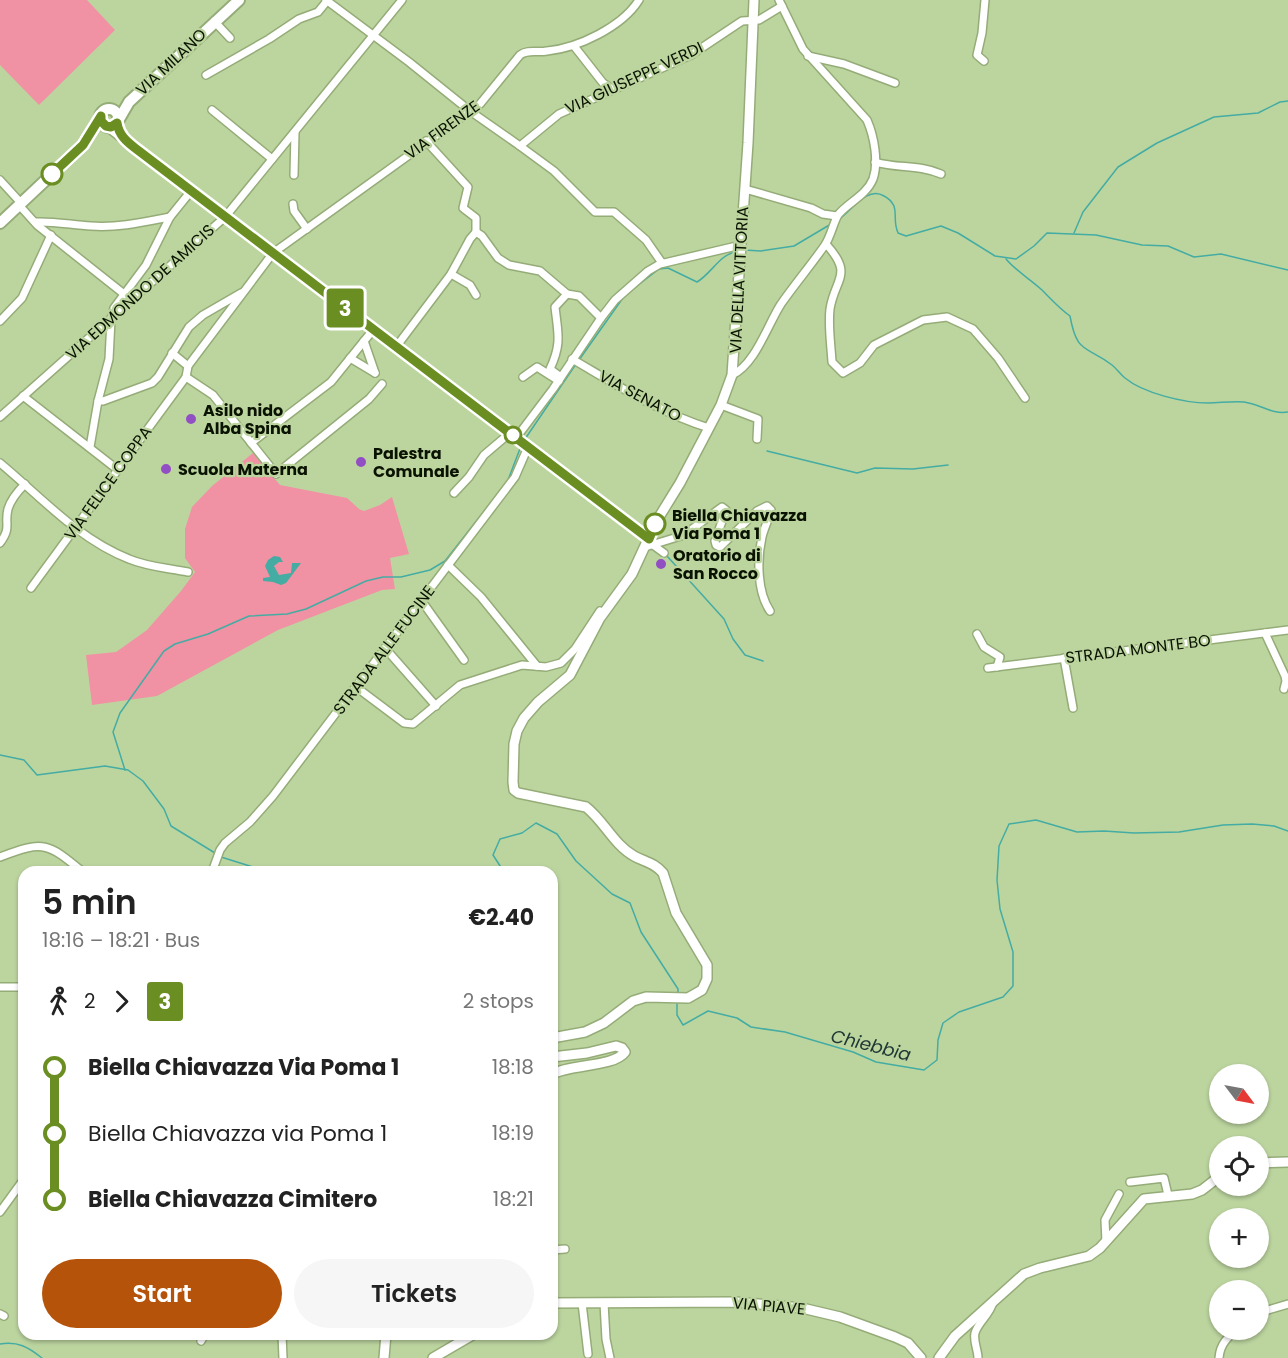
<!DOCTYPE html>
<meta charset="utf-8">
<style>
:root{--surface:#fff;--page:#f6f6f6;--text:#222;--muted:#767676;--accent:#b45309}
body{margin:0;font-family:Poppins,sans-serif;background:var(--page);color:var(--text);height:100vh;display:flex;flex-direction:column;font-size:22px;white-space:nowrap}
*{box-sizing:border-box;margin:0}
p{font-size:20px;color:var(--muted)}
.icon{flex:none;width:33px;height:33px;fill:none;stroke:currentColor;stroke-width:2;stroke-linecap:round;stroke-linejoin:round}
.map{position:relative;flex:1;overflow:hidden}
.sheet{position:absolute;left:18px;top:866px;width:540px;height:474px;display:flex;flex-direction:column;background:var(--surface);border-radius:18px;box-shadow:0 2px 4px #0004}
.sheet>*{flex:none}
.badge{padding:0 12px;border-radius:4px;font-size:21px;line-height:39px}
.needle{width:39px;rotate:122deg}
.buttons{position:absolute;left:1209px;top:1064px;display:grid;gap:12px}
.buttons a{display:grid;place-items:center;width:60px;height:60px;border-radius:50%;background:var(--surface);box-shadow:0 2px 4px #0004;font-size:30px}
.map>.badge{position:absolute;translate:-50% -50%;box-shadow:0 0 0 3px #fff}
.legs{display:flex;align-items:center;gap:9px;height:66px;padding:0 24px;font-size:20px}
.legs p{margin-inline-start:auto}
.head{display:flex;align-items:center;justify-content:space-between;height:102px;padding:0 24px}
h1{font-size:33px;font-weight:600;line-height:45px}
.primary-button{display:flex;gap:12px;margin-top:auto;padding:12px 24px}
.primary-button a{flex:1;height:69px;border-radius:36px;background:var(--accent);color:#fff;font-size:24px;font-weight:600;line-height:69px;text-align:center}
.primary-button a+a{background:var(--page);color:var(--text)}
ul{padding:0 24px;list-style:none}
li{display:flex;align-items:center;gap:21px;height:66px;font-size:22px}
li i{display:grid;place-items:center;width:9px;height:100%;margin:0 8px;background:currentColor}
li i::after{content:'';width:15px;height:15px;margin:-8px;border:4px solid;border-radius:50%;background:var(--surface)}
li p{margin-inline-start:auto}
li:first-child i{background:linear-gradient(#0000 50%,currentColor 0)}
li:last-child i{background:linear-gradient(currentColor 50%,#0000 0)}
.map>svg:first-child{display:block}
</style>
<div class="map">
<svg width="1288" height="1358" viewBox="0 0 1288 1358">
<rect width="100%" height="100%" fill="#bcd59f"/>
<!-- green -->
<g fill="#f191a4">
<path d="M0,0H87L115,30L39,105L0,65Z"/>
<path d="M253,453L280,485L347,498L359,509L364,511L380,505L392,497L409,554L390,558L395,589L382,590L278,630L157,696L92,705L86,655L116,652L147,630L181,591L195,572L185,558V529L192,507L212,486Z"/>
</g>
<!-- water -->
<path fill="#44aca3" d="M274,556L280,557L283,562H279L274,566L279,575L291,573L292,563H301L286,583L281,585L273,582L263,581V578L270,577L265,566L268,560Z"/>
<g fill="none" stroke-linecap="round" stroke-linejoin="round">
<!-- stream -->
<g stroke="#44aca3" stroke-width="1.5">
<path d="M838,220C851,212 867,185 884,196C888,198 892,202 894,206C897,215 893,221 898,233L906,236L941,226L958,233L995,256L1016,259L1034,246L1047,233L1096,235L1142,245L1168,246L1194,257L1221,254L1288,270"/>
<path d="M1074,233L1083,212L1118,167L1157,143L1214,117L1258,113L1280,102L1288,101"/>
<path d="M744,250L761,251L794,246L831,224"/>
<path d="M1006,259C1016,271 1030,279 1042,290C1051,299 1059,308 1070,316C1077,355 1086,345 1112,365C1117,369 1120,374 1125,378C1143,393 1184,403 1208,403C1220,403 1231,401 1244,402C1260,404 1272,415 1288,412"/>
<path d="M629,292L659,269L668,268L697,282C711,274 720,254 736,252"/>
<path d="M579,360L625,295"/>
<path d="M525,439L576,364"/>
<path d="M767,451L857,473L875,468L913,469L948,465"/>
<path d="M508,480L521,446"/>
<path d="M667,556L724,619L733,639L745,655L763,661"/>
<path d="M0,755L24,760L37,775L105,766L128,770L143,781L164,809L171,826L215,853"/>
<path d="M125,770L113,732L120,713L164,651L175,644L208,634L249,616L287,614L306,609L366,581L383,577H401L430,570L445,561L504,486"/>
<path d="M221,857L253,867L274,869L278,872"/>
<path d="M504,872L493,855L500,839L522,833L536,823L557,834L576,861L612,894L630,903L641,932L678,989V995"/>
<path d="M677,1003V1015L683,1025L708,1011L737,1018L751,1027L785,1032L853,1052L876,1062L924,1070L937,1060L938,1040L943,1023L959,1012L1003,997L1013,986V952L1000,909L997,880L999,846L1009,824L1036,820L1077,832L1104,831L1134,833L1179,832L1223,825L1252,824L1274,826L1288,831"/>
<path d="M0,1344C18,1341 28,1347 42,1358"/>
</g>
<!-- minor casing -->
<g stroke="#95ac78" stroke-width="10">
<g id="minor">
<path d="M326,0L409,62L470,111L520,146"/>
<path d="M214,21L230,38"/>
<path d="M574,46L603,83L612,89"/>
<path d="M808,56L844,64L895,83"/>
<path d="M984,61L977,55L982,33L985,0"/>
<path d="M206,75L269,39L299,19L318,12L327,1"/>
<path d="M212,110L272,159"/>
<path d="M426,141L468,187L463,208L476,218V232"/>
<path d="M875,162C899,169 917,164 941,174"/>
<path d="M294,175L295,132"/>
<path d="M0,180L21,203"/>
<path d="M745,189L811,208L823,214L837,216"/>
<path d="M293,204L294,211L307,229"/>
<path d="M19,205L37,225L124,294"/>
<path d="M35,222C54,221 72,225 91,226C118,228 144,222 170,217"/>
<path d="M476,232L482,236L498,258L509,265L540,271L567,294L579,296L601,318"/>
<path d="M826,244C854,275 835,278 830,309C828,325 831,345 832,362L843,373L860,363L874,345L923,320L947,317L973,329L998,358L1025,398"/>
<path d="M662,263L646,240L614,212H595L554,171L520,146L559,114L691,55L742,21L759,20L782,6"/>
<path d="M451,274L470,285L476,295"/>
<path d="M0,321L22,298L51,235"/>
<path d="M364,341L375,373"/>
<path d="M396,347L451,274L470,239L476,232"/>
<path d="M172,353L188,366"/>
<path d="M350,358L375,373"/>
<path d="M572,359C617,385 660,413 709,428"/>
<path d="M732,375C755,365 768,324 781,304C795,284 811,265 825,245C831,236 834,221 838,215C847,203 866,196 873,179C879,162 874,136 867,120L803,49L779,0"/>
<path d="M186,377L213,395L276,474L369,399L382,384"/>
<path d="M523,377L537,367L559,381"/>
<path d="M561,377L550,369C562,343 558,334 555,307L567,294"/>
<path d="M23,396L118,470"/>
<path d="M98,401H103L152,383L158,377L189,327L203,315L241,293"/>
<path d="M721,405L758,419L757,439"/>
<path d="M0,417L225,217L402,0"/>
<path d="M516,438L553,389L601,318L615,300L648,271L660,264L741,245"/>
<path d="M251,443L331,382L373,330"/>
<path d="M90,447L98,401L109,359L111,320L114,308L146,265L170,217L191,191"/>
<path d="M0,463C41,497 78,539 129,559C148,567 168,568 188,572"/>
<path d="M454,493L469,477L484,455L510,433"/>
<path d="M0,543C12,527 4,524 8,509C11,499 18,491 25,484"/>
<path d="M653,545L664,553"/>
<path d="M645,547L684,535L722,507L726,510L715,541L716,545L720,547L757,511L767,506L771,510C769,519 764,528 762,537C757,559 757,592 770,611"/>
<path d="M448,565L481,597L537,666"/>
<path d="M31,588L186,377L188,366L273,253L480,104L520,55C528,49 537,53 547,51C578,48 622,27 639,0"/>
<path d="M421,600L464,660"/>
<path d="M1265,633L1285,676L1286,681L1284,689"/>
<path d="M977,634L984,647L1000,657L997,667"/>
<path d="M385,648L436,706"/>
<path d="M1064,658L1073,708"/>
<path d="M988,668L1288,630"/>
<path d="M356,687L404,723L413,724L460,685L522,665L546,667L561,663L575,649L600,611"/>
<path d="M0,857C44,840 48,843 83,872"/>
<path d="M212,872L220,850L225,843L250,822L273,796L515,477L528,447"/>
<path d="M0,987H24"/>
<path d="M1130,1182L1164,1178L1168,1195"/>
<path d="M0,1212L24,1179"/>
<path d="M1106,1242L1105,1220L1119,1194"/>
<path d="M552,1250L565,1249"/>
<path d="M582,1303L588,1354"/>
<path d="M604,1303L606,1339L610,1358"/>
<path d="M0,1314L4,1316"/>
<path d="M1258,1316L1268,1310L1288,1304"/>
<path d="M282,1334L283,1358"/>
<path d="M201,1341L205,1334"/>
<path d="M978,1358C978,1350 973,1341 975,1333C978,1322 990,1315 993,1302"/>
<path d="M1219,1358C1220,1344 1228,1336 1239,1329"/>
</g>
</g>
<!-- tertiary casing -->
<g stroke="#95ac78" stroke-width="12">
<g id="tertiary">
<path d="M107,126L649,539"/>
<path d="M552,1038L585,1032L604,1023L633,1001L646,997L688,998L702,990L707,979V965L676,913L663,873C655,863 645,862 634,856C614,845 604,821 586,807L518,793L514,790L513,782L514,744L517,731L524,718L538,702L570,675L600,618L632,574L656,522L680,483L721,405L732,375L748,143L754,0"/>
<path d="M552,1057L587,1053L616,1046L622,1048L625,1052C614,1067 571,1064 552,1074"/>
<path d="M1258,1163L1288,1162"/>
<path d="M552,1303L736,1302L802,1308L840,1317L895,1337L908,1343L921,1358"/>
<path d="M384,1358L386,1334"/>
<path d="M433,1358L474,1334"/>
<path d="M939,1358L955,1336L1024,1274L1040,1268L1089,1256L1100,1248L1144,1199L1192,1194L1202,1190L1220,1176"/>
</g>
</g>
<!-- secondary casing -->
<g stroke="#95ac78" stroke-width="14">
<g id="secondary">
<circle cx="109" cy="118" r="9"/>
<path d="M118,121L129,102L239,0"/>
<path d="M0,223L83,145L101,116"/>
</g>
</g>
<!-- minor -->
<use href="#minor" stroke="#fff" stroke-width="7"/>
<!-- tertiary -->
<use href="#tertiary" stroke="#fff" stroke-width="9"/>
<!-- secondary -->
<use href="#secondary" stroke="#fff" stroke-width="10"/>
</g>
<g fill="none" stroke-linecap="round" stroke-linejoin="round">
<!-- line-1 casing -->
<g stroke="#fff" stroke-width="14">
<path id="line-1" d="M52,174L83,145L101,116V121L106,126L111,127L117,123C119,135 126,141 135,148L649,539L655,524"/>
</g>
<!-- line-1 -->
<use href="#line-1" stroke="#6b8e23" stroke-width="9"/>
</g>
<!-- markers -->
<g fill="#fff" stroke="#6b8e23" stroke-width="3">
<circle cx="52" cy="174" r="10"/>
<circle cx="513" cy="435" r="8"/>
<circle cx="655" cy="524" r="10"/>
</g>
<g fill="#924fc4" stroke="#bcd59f" stroke-width="2">
<circle cx="191" cy="419" r="6"/>
<circle cx="361" cy="462" r="6"/>
<circle cx="166" cy="469" r="6"/>
<circle cx="661" cy="564" r="6"/>
</g>
<g text-anchor="middle" dominant-baseline="central" stroke-width="4.5" stroke-linejoin="round" paint-order="stroke">
<!-- street labels -->
<g font-size="16" fill="#0a1201" stroke="#bcd59f">
<text transform="translate(171 62) rotate(-43)">VIA MILANO</text>
<text transform="translate(634 78) rotate(-25)">VIA GIUSEPPE VERDI</text>
<text transform="translate(442 130) rotate(-36)">VIA FIRENZE</text>
<text transform="translate(739 280) rotate(-87)">VIA DELLA VITTORIA</text>
<text transform="translate(140 292) rotate(-42)">VIA EDMONDO DE AMICIS</text>
<text transform="translate(640 396) rotate(28)">VIA SENATO</text>
<text transform="translate(108 483) rotate(-54)">VIA FELICE COPPA</text>
<text transform="translate(1138 649) rotate(-7)">STRADA MONTE BO</text>
<text transform="translate(384 650) rotate(-53)">STRADA ALLE FUCINE</text>
<text transform="translate(769 1306) rotate(5)">VIA PIAVE</text>
</g>
<!-- poi labels -->
<g font-size="16" font-weight="bold" fill="#0a1201" stroke="#bcd59f" text-anchor="start">
<text x="203" y="410">Asilo nido<tspan x="203" dy="18">Alba Spina</tspan></text>
<text x="373" y="453">Palestra<tspan x="373" dy="18">Comunale</tspan></text>
<text x="178" y="469">Scuola Materna</text>
<text x="673" y="555">Oratorio di<tspan x="673" dy="18">San Rocco</tspan></text>
</g>
<!-- stop labels -->
<g font-size="16" font-weight="bold" fill="#0a1201" stroke="#bcd59f" text-anchor="start">
<text x="672" y="515">Biella Chiavazza<tspan x="672" dy="18">Via Poma 1</tspan></text>
</g>
<!-- water labels -->
<g font-size="18" font-style="italic" fill="#213936" stroke="#bcd59f">
<text transform="translate(871 1045) rotate(14)">Chiebbia</text>
</g>
</g>
</svg>
<div class="buttons">
<a><svg class="needle" viewBox="-14 -14 28 28"><path d="M0-13l5 13h-10z" fill="#e53935"/><path d="M0 13l5-13h-10z" fill="#767676"/></svg></a>
<a><svg class="icon" aria-label="locate" viewBox="0 0 24 24"><circle cx="12" cy="12" r="6"/><path d="M12 2v4M12 18v4M2 12h4M18 12h4"/></svg></a>
<a>+</a>
<a>−</a>
</div>
<b class="badge" style="left:345px;top:308px;background:#6b8e23;color:#fff">3</b>
<section class="sheet">
<div class="head"><div><h1>5 min</h1><p>18:16 – 18:21 · Bus</p></div><b>€2.40</b></div>
<div class="legs"><svg class="icon" aria-label="walk" viewBox="0 0 24 24"><circle cx="13" cy="4" r="2"/><path d="M13 8l-2 6 4 7M11 14l-3 7M7 12l3-4h3l4 4"/></svg>2<svg class="icon" aria-label="forward" viewBox="0 0 24 24"><path d="M9 5l7 7-7 7"/></svg><b class="badge" style="background:#6b8e23;color:#fff">3</b><p>2 stops</p></div>
<ul>
<li><i style="color:#6b8e23"></i><b>Biella Chiavazza Via Poma 1</b><p>18:18</p></li>
<li><i style="color:#6b8e23"></i><span>Biella Chiavazza via Poma 1</span><p>18:19</p></li>
<li><i style="color:#6b8e23"></i><b>Biella Chiavazza Cimitero</b><p>18:21</p></li>
</ul>
<div class="primary-button"><a>Start</a><a>Tickets</a></div>
</section>
</div>
